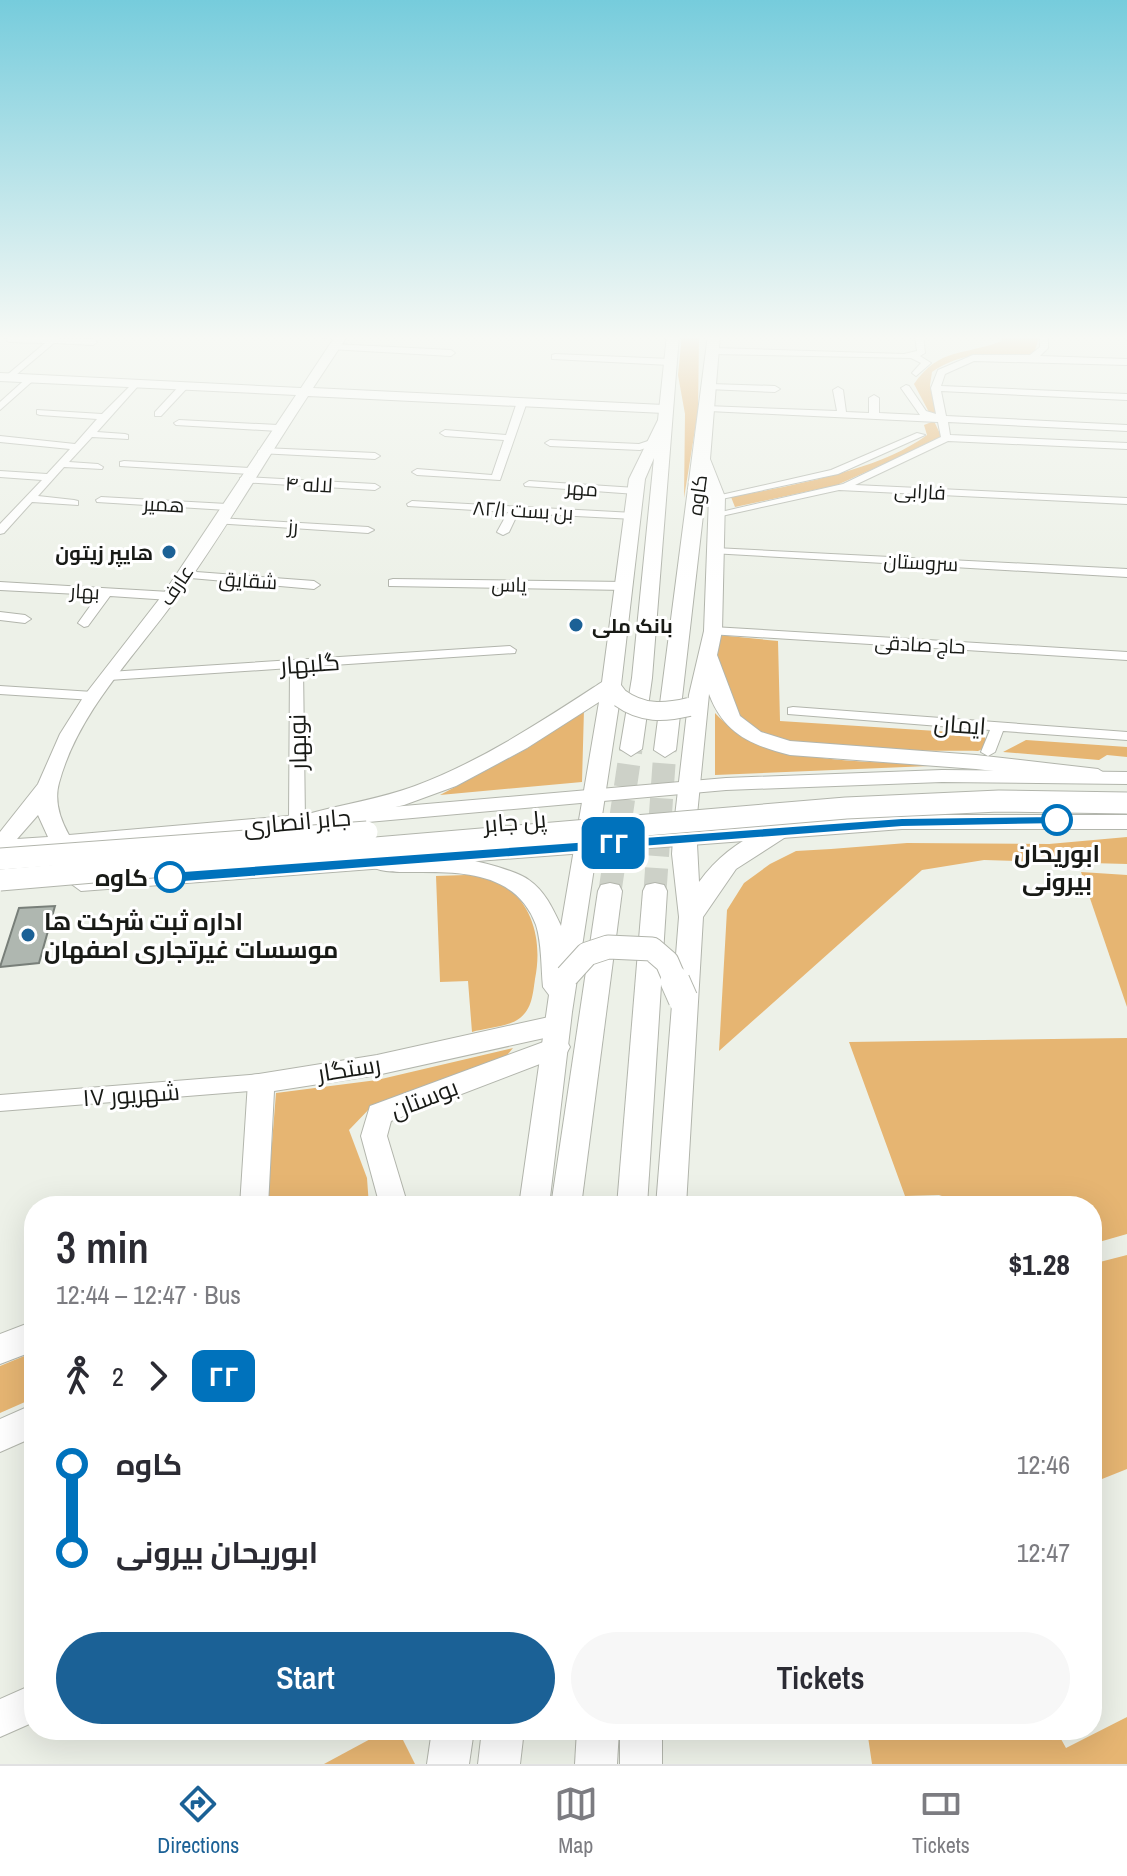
<!DOCTYPE html>
<meta charset="utf-8">
<style>
:root{--surface:#fff;--page:#f7f7f7;--text:#2b2b33;--muted:#7c7c81;--line:#e1e1e2;--accent:#1b6196}
body{margin:0;font-family:"Archivo Narrow",Cairo,sans-serif;background:var(--page);color:var(--text);height:100vh;display:flex;flex-direction:column;font-size:30px;white-space:nowrap}
*{box-sizing:border-box;margin:0}
p{font-size:26px;color:var(--muted)}
.icon{flex:none;width:44px;height:44px;fill:none;stroke:currentColor;stroke-width:2;stroke-linecap:round;stroke-linejoin:round}
.map{position:relative;flex:1;overflow:hidden}
.details{position:absolute;left:24px;top:1196px;width:1078px;height:544px;display:flex;flex-direction:column;background:var(--surface);border-radius:32px;box-shadow:0 8px 32px #0002}
.details>*{flex:none}
.badge{padding:0 16px;border-radius:12px;font-size:28px;line-height:52px}
.map>.badge{position:absolute;translate:-50% -50%;box-shadow:0 0 0 4px #fff}
.legs{display:flex;align-items:center;gap:12px;height:88px;padding:0 32px;font-size:26px}
.legs p{margin-inline-start:auto}
.headline{display:flex;align-items:center;justify-content:space-between;height:136px;padding:0 32px}
h1{font-size:44px;font-weight:600;line-height:60px}
.primary-button{display:flex;gap:16px;margin-top:auto;padding:16px 32px}
.primary-button a{flex:1;height:92px;border-radius:48px;background:var(--accent);color:#fff;font-size:32px;font-weight:600;line-height:92px;text-align:center}
.primary-button a+a{background:var(--page);color:var(--text)}
ul{padding:0 32px;list-style:none}
li{display:flex;align-items:center;gap:28px;height:88px;font-size:30px}
li i{display:grid;place-items:center;width:12px;height:100%;margin:0 10px;background:currentColor}
li i::after{content:'';width:20px;height:20px;margin:-10px;border:6px solid;border-radius:50%;background:var(--surface)}
li p{margin-inline-start:auto}
li:first-child i{background:linear-gradient(#0000 50%,currentColor 0)}
li:last-child i{background:linear-gradient(currentColor 50%,#0000 0)}
.menu{display:flex;justify-content:space-around;align-items:center;height:112px;border-top:2px solid var(--line);background:var(--surface);font-size:22px;color:var(--muted)}
.menu a{display:grid;justify-items:center;gap:4px}
.menu .current{color:var(--accent)}
.map>svg:first-child{display:block}
</style>
<div class="map">
<svg width="1127" height="1764" viewBox="0 0 1127 1764">
<rect width="100%" height="100%" fill="#edf1e8"/>
<!-- green -->
<g fill="#e6b572">
<path d="M682,335L699,337L698,411L684,498L685,414L678,375Z"/>
<path d="M1000,335H1040L1034,353C995,362 975,344 932,372L930,385L937,414H930L914,384C940,347 963,356 1002,341Z"/>
<path d="M934,421L942,438L837,485L735,507L731,497C789,486 879,471 927,435L924,425Z"/>
<path d="M718,635L778,641L780,721L968,733L985,737L987,747L978,751C929,750 795,755 758,732C738,720 730,705 724,683C719,666 714,653 718,635Z"/>
<path d="M584,709L582,782L440,795L528,748Z"/>
<path d="M715,713C767,770 880,760 953,765L715,775Z"/>
<path d="M1026,740L1127,747V757L1107,755L1099,760L1003,752Z"/>
<path d="M1127,837V864L984,860L922,870L719,1051L727,910L744,883L770,864L796,851L831,849L907,843L1049,844Z"/>
<path d="M1081,872L1127,875V1007Z"/>
<path d="M436,876C450,876 467,874 480,876C529,887 544,935 535,979C533,993 532,1009 520,1018C509,1027 486,1028 472,1032L468,981L440,982Z"/>
<path d="M1127,1038V1234L1092,1244V1206H970L939,1195L905,1196L849,1042Z"/>
<path d="M513,1048L503,1060L372,1106L349,1130L367,1178L369,1206H267L276,1093L377,1080Z"/>
<path d="M1127,1255V1469L1092,1483V1264Z"/>
<path d="M34,1352V1398L0,1413V1366Z"/>
<path d="M1127,1717V1764H872L867,1730H1056L1066,1748Z"/>
<path d="M387,1730H398L415,1764H324Z"/>
</g>
<!-- building -->
<path fill="#afb7b0" stroke="#787f79" stroke-width="2" d="M55,906L39,963L0,967L19,908Z"/>
<g fill="none" stroke-linecap="round" stroke-linejoin="round">
<!-- primary-tunnel -->
<g stroke="#cdd1c8" stroke-width="23" stroke-dasharray="23 12" stroke-linecap="butt">
<path d="M610,891L631,749"/>
<path d="M655,891L665,750"/>
</g>
<!-- street casing -->
<g stroke="#b2b5ac" stroke-width="2">
<g id="street">
<path d="M304,335H344L345,337L341,340Z"/>
<path d="M915,335H923L925,353L920,356L931,363L916,376L912,373L921,363L911,358L713,354L709,351L713,348L904,354L917,351Z"/>
<path d="M1040,335H1048V348L1040,356L1127,359V365L974,361L945,374L941,386L1127,394V400L941,391L946,416L1127,425V431L948,422L950,435L1127,443V449L948,441L855,485L1127,498V504L839,490L717,517L712,514L843,484L941,437L938,422L709,411L706,410V406L837,411L833,390L838,387L843,390L846,412L869,413V398L874,395L879,398V413L920,415L901,388L906,385L909,386L926,411L936,414L931,388L938,370L973,355H1030L1040,347Z"/>
<path d="M7,337L93,339L97,342L93,345L54,343L10,380L6,377L7,375L45,343L10,342L7,341Z"/>
<path d="M333,344L451,350L455,353L451,356L330,349V345Z"/>
<path d="M555,354L670,359L674,362L670,365L552,359V355Z"/>
<path d="M29,376L36,378L0,410V402Z"/>
<path d="M136,380L141,383L139,385L97,432L125,434L128,435V439L92,437L69,462L98,464L103,467L102,469L64,467L38,496L74,500L78,501V505L32,502L4,533L0,534V524L42,480L0,477V471L47,474L70,449L0,442V436L75,444L97,419L40,415L37,414V410L102,414Z"/>
<path d="M181,384L189,386L161,416H155V412Z"/>
<path d="M711,384L775,386L780,389L775,392L708,389L706,387Z"/>
<path d="M522,399L527,402L500,480L417,475L412,472L417,469L492,475L504,440L445,436L440,433L445,430L506,435L517,402Z"/>
<path d="M179,420L278,425L283,428L278,431L176,425L174,423Z"/>
<path d="M917,433L925,435L838,474L717,500L712,497L831,470Z"/>
<path d="M654,439L659,442L657,444L640,450L550,446L545,443L550,440L639,444Z"/>
<path d="M263,448L375,453L380,456L375,459L259,453L258,451Z"/>
<path d="M124,461L250,468L255,471L250,474L120,466V462Z"/>
<path d="M244,477L375,484L380,487L375,490L240,482V478Z"/>
<path d="M529,481L636,488L641,491L636,494L525,486L524,484Z"/>
<path d="M101,497L227,504L232,507L227,510L97,502L96,500Z"/>
<path d="M412,501L634,513L639,516L634,519L518,513L509,532L503,535L497,532L508,512L408,506L407,504Z"/>
<path d="M218,518L368,527L374,530L368,533L214,523L213,521Z"/>
<path d="M715,548L1127,569V577L711,553V549Z"/>
<path d="M183,571L314,581L320,585L314,589L179,577L177,575Z"/>
<path d="M393,579L626,582L632,586L626,590L389,586V580Z"/>
<path d="M0,582L170,592L176,596L170,600L110,596L88,626L84,627L78,623L98,595L0,590Z"/>
<path d="M0,612L25,615L31,619L25,623L0,620Z"/>
<path d="M713,627L1127,652V660L709,634V628Z"/>
<path d="M510,646L516,650L515,653L303,667L305,821L297,826L289,821L290,668L109,680L102,676L109,672Z"/>
<path d="M0,686L93,692L100,696L93,700L0,694Z"/>
<path d="M793,707L1127,732V740L1003,731L995,752L988,756L981,752L990,730L788,714V708Z"/>
<path d="M261,1074L268,1077L270,1082L268,1087L261,1090L0,1111V1095Z"/>
</g>
</g>
<!-- secondary casing -->
<g stroke="#b2b5ac" stroke-width="2">
<g id="secondary">
<path d="M336,335H348L313,388L664,405L670,409L664,413L308,396C264,463 223,534 176,599C134,657 78,712 59,783C54,801 60,819 69,835L726,778L942,770L1127,772V784L942,782L726,790L0,855V832L38,784L60,734L84,696L164,593L296,395L0,381V373L301,388ZM38,815L48,837L17,839Z"/>
<path d="M902,815H1127V829H902L81,891L70,883L81,875Z"/>
<path d="M558,1015L567,1018L570,1025L567,1032L558,1035L377,1075L274,1091L268,1206H240L248,1082L252,1075L377,1055Z"/>
<path d="M557,1037L566,1040L570,1047L566,1054L391,1121L387,1136L408,1206H380L361,1136L370,1106Z"/>
<path d="M34,1321V1351L0,1364V1334Z"/>
<path d="M34,1404V1437L0,1452V1419Z"/>
<path d="M34,1684V1722L0,1737V1699Z"/>
</g>
</g>
<!-- primary casing -->
<g stroke="#b2b5ac" stroke-width="2">
<g id="primary">
<path d="M667,335H679L652,678L642,749L631,756L620,749L632,678L654,458L645,479L621,685L627,693L620,698L572,1012L549,1206H519L549,995L543,987C541,967 542,944 536,925C505,841 384,890 367,862C382,837 507,863 529,880C545,891 553,909 561,926L599,702L527,748L456,786L404,805L316,826L305,819L308,814C343,804 380,799 415,786C482,761 542,721 602,682L629,479L658,420Z"/>
<path d="M708,335H720L710,459L725,497L722,631L717,655L740,716L761,732L790,741L976,755L1098,769L1109,776L1098,783L976,769L790,755C751,745 724,734 709,694L696,825L699,882C720,853 749,833 784,823L795,831L736,869L703,917L686,1206H656L679,917L672,854L674,825L689,695L704,631L709,497L706,489L676,750L665,757L654,750Z"/>
<path d="M610,883L619,885L622,891L581,1206H551L598,891L601,885Z"/>
<path d="M655,883L664,885L667,891L647,1206H617L643,891L646,885Z"/>
<path d="M432,1730H474L469,1764H427Z"/>
<path d="M482,1730H524L520,1764H478Z"/>
<path d="M577,1730H619L617,1764H575Z"/>
<rect x="620" y="1730" width="42" height="34"/>
</g>
</g>
<!-- street -->
<use href="#street" fill="#fff" fill-rule="evenodd"/>
<!-- secondary -->
<use href="#secondary" fill="#fff" fill-rule="evenodd"/>
<!-- primary -->
<use href="#primary" fill="#fff" fill-rule="evenodd"/>
<!-- secondary-bridge casing -->
<g stroke="#b2b5ac" stroke-width="23" stroke-linecap="butt">
<g id="secondary-bridge">
<path d="M0,859L367,832"/>
<path d="M0,880L846,808L999,801L1127,803"/>
</g>
</g>
<!-- primary-bridge-far2 casing -->
<g stroke="#b2b5ac" stroke-width="20" stroke-linecap="butt">
<path id="primary-bridge-far2" d="M620,698C642,714 664,713 689,707"/>
</g>
<!-- primary-bridge-far1 casing -->
<g stroke="#b2b5ac" stroke-width="25" stroke-linecap="butt">
<path id="primary-bridge-far1" d="M567,976L587,954L608,947L652,949L667,962L676,983"/>
</g>
<!-- primary-bridge casing -->
<g stroke="#b2b5ac" stroke-width="31" stroke-linecap="butt">
<path id="primary-bridge" d="M675,981L683,999"/>
</g>
<!-- secondary-bridge -->
<use href="#secondary-bridge" stroke="#fff" stroke-width="21"/>
<!-- primary-bridge-far2 -->
<use href="#primary-bridge-far2" stroke="#fff" stroke-width="18"/>
<!-- primary-bridge-far1 -->
<use href="#primary-bridge-far1" stroke="#fff" stroke-width="23"/>
<!-- primary-bridge -->
<use href="#primary-bridge" stroke="#fff" stroke-width="29"/>
</g>
<!-- sky -->
<linearGradient id="sky" x2="0" y2="1"><stop stop-color="#76ccdc"/><stop offset="0.58" stop-color="#f7f9f5"/><stop offset="1" stop-color="#f7f9f5" stop-opacity="0"/></linearGradient>
<rect width="1127" height="582" fill="url(#sky)"/>
<!-- line-1 -->
<path fill="#0072bc" stroke="#fff" stroke-width="2" d="M1057,816L1062,817V824L902,827L170,883L163,877L170,872L902,818Z"/>
<!-- markers -->
<g fill="#1b6196" stroke="#fff" stroke-width="3">
<circle cx="169" cy="552" r="8"/>
<circle cx="576" cy="625" r="8"/>
<circle cx="28" cy="935" r="8"/>
</g>
<g fill="#fff" stroke="#0072bc" stroke-width="4">
<circle cx="1057" cy="820" r="14"/>
<circle cx="170" cy="877" r="14"/>
</g>
<g text-anchor="middle" dominant-baseline="central" stroke-width="6" stroke-linejoin="round" paint-order="stroke">
<!-- far-street labels -->
<g font-size="20" fill="#181a16" stroke="#fff">
<text transform="translate(309 484) rotate(3)">لاله ۴</text>
<text transform="translate(582 488) rotate(4)">مهر</text>
<text transform="translate(920 491) rotate(3)">فارابی</text>
<text transform="translate(697 495) rotate(-82)">کاوه</text>
<text transform="translate(164 504) rotate(3)">همیر</text>
<text transform="translate(523 510) rotate(3)">بن بست ۸۲/۱</text>
<text transform="translate(293 526) rotate(4)">رز</text>
<text transform="translate(921 562) rotate(3)">سروستان</text>
<text transform="translate(248 580) rotate(4)">شقایق</text>
<text transform="translate(509 584) rotate(1)">یاس</text>
<text transform="translate(176 585) rotate(-56)">عارف</text>
<text transform="translate(85 591) rotate(3)">بهار</text>
<text transform="translate(920 644) rotate(3)">حاج صادقی</text>
</g>
<!-- far-poi labels -->
<g font-size="20" font-weight="bold" fill="#181a16" stroke="#fff" text-anchor="end">
<text x="153" y="552">هایپر زیتون</text>
<text x="592" y="625" text-anchor="start">بانک ملی</text>
</g>
<!-- street labels -->
<g font-size="24" fill="#181a16" stroke="#fff">
<text transform="translate(310 663) rotate(-4)">گلبهار</text>
<text transform="translate(960 724) rotate(4)">ایمان</text>
<text transform="translate(297 742) rotate(-91)">نوبهار</text>
<text transform="translate(297 821) rotate(-5)">جابر انصاری</text>
<text transform="translate(515 821) rotate(-5)">پل جابر</text>
<text transform="translate(349 1068) rotate(-9)">رستگار</text>
<text transform="translate(131 1094) rotate(-4)">۱۷ شهریور</text>
<text transform="translate(424 1098) rotate(-21)">بوستان</text>
</g>
<!-- stop labels -->
<g font-size="24" font-weight="bold" fill="#181a16" stroke="#fff">
<text x="1057" y="853">ابوریحان<tspan x="1057" dy="28">بیرونی</tspan></text>
<text x="148" y="877" text-anchor="end">کاوه</text>
</g>
<!-- poi labels -->
<g font-size="24" font-weight="bold" fill="#181a16" stroke="#fff" text-anchor="start">
<text x="44" y="921">اداره ثبت شرکت ها<tspan x="44" dy="28">موسسات غیرتجاری اصفهان</tspan></text>
</g>
</g>
</svg>
<b class="badge" style="left:613px;top:843px;background:#0072bc;color:#fff">۲۲</b>
<section class="details">
<div class="headline"><div><h1>3 min</h1><p>12:44 – 12:47 · Bus</p></div><b>$1.28</b></div>
<div class="legs"><svg class="icon" aria-label="walk" viewBox="0 0 24 24"><circle cx="13" cy="4" r="2"/><path d="M13 8l-2 6 4 7M11 14l-3 7M7 12l3-4h3l4 4"/></svg>2<svg class="icon" aria-label="forward" viewBox="0 0 24 24"><path d="M9 5l7 7-7 7"/></svg><b class="badge" style="background:#0072bc;color:#fff">۲۲</b></div>
<ul>
<li><i style="color:#0072bc"></i><b>کاوه</b><p>12:46</p></li>
<li><i style="color:#0072bc"></i><b>ابوریحان بیرونی</b><p>12:47</p></li>
</ul>
<div class="primary-button"><a>Start</a><a>Tickets</a></div>
</section>
</div>
<nav class="menu">
<a class="current"><svg class="icon" aria-label="directions" viewBox="0 0 24 24"><path d="M12 3l9 9-9 9-9-9zM9 14v-3h6M13 9l2 2-2 2"/></svg>Directions</a>
<a><svg class="icon" aria-label="map" viewBox="0 0 24 24"><path d="M3 6l6-2 6 2 6-2v14l-6 2-6-2-6 2zM9 4v14M15 6v14"/></svg>Map</a>
<a><svg class="icon" aria-label="tickets" viewBox="0 0 24 24"><path d="M3 7h18v10H3zM15 7v10"/></svg>Tickets</a>
</nav>
